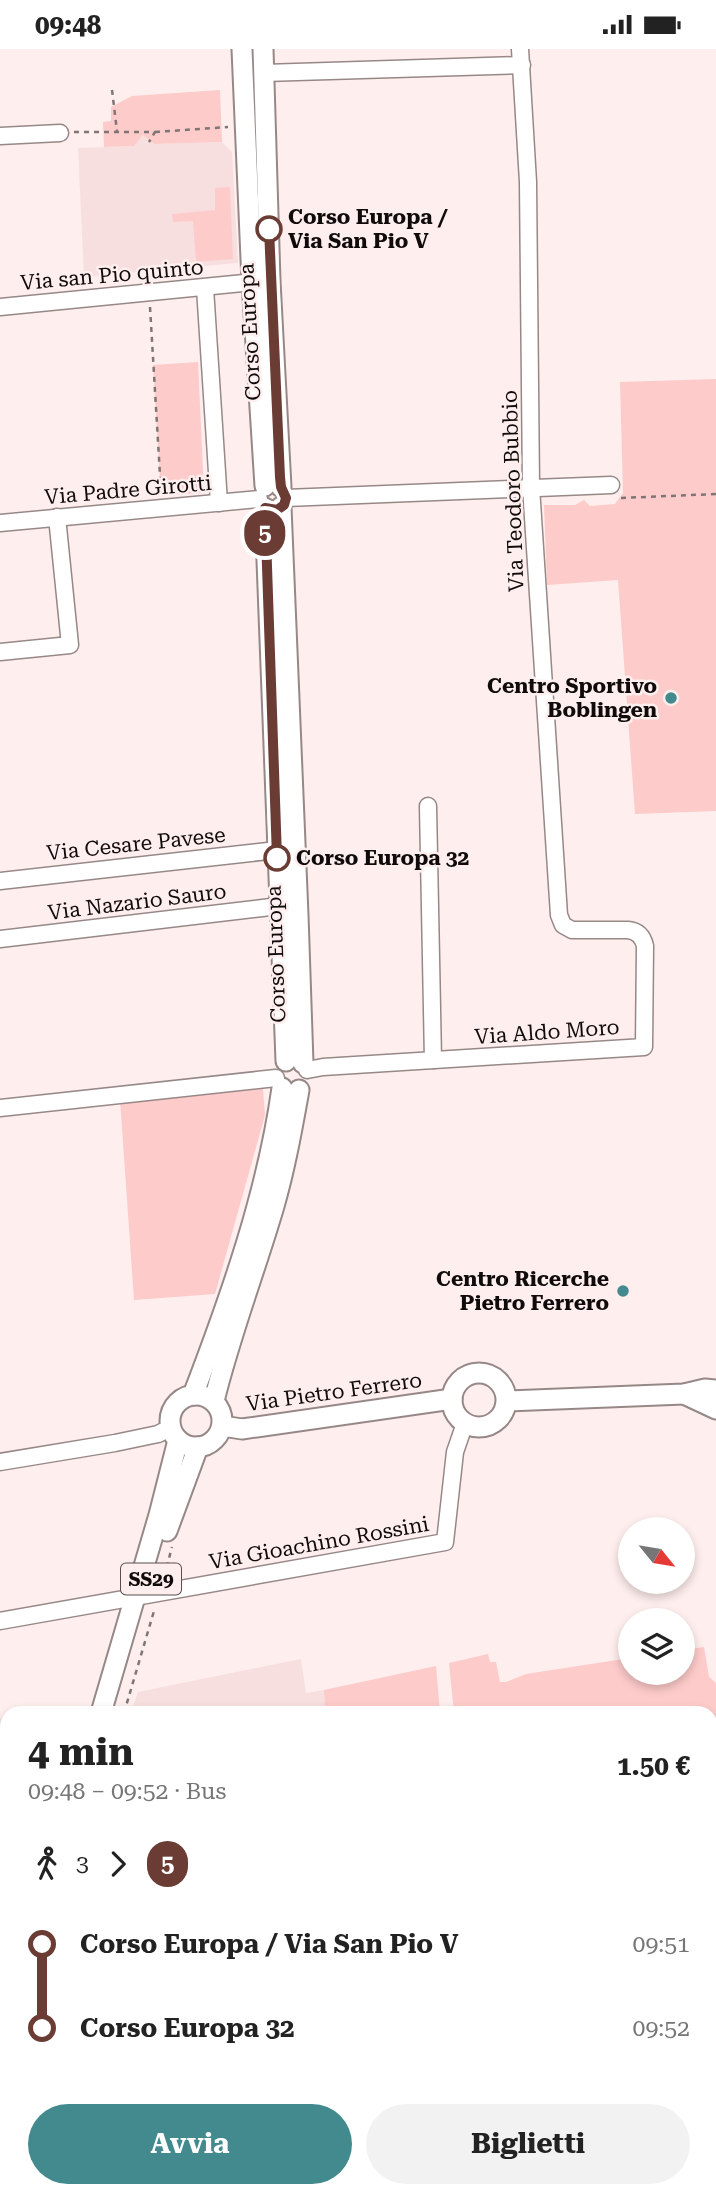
<!DOCTYPE html>
<html lang="it">
<meta charset="utf-8">
<style>
:root{--surface:#fff;--page:#f2f2f2;--text:#222;--muted:#767676;--accent:#428a8e}
body{margin:0;font-family:"Roboto Serif",serif;background:var(--page);color:var(--text);height:100vh;display:flex;flex-direction:column;font-size:26px;white-space:nowrap}
*{box-sizing:border-box;margin:0}
p{font-size:23px;color:var(--muted)}
.icon{flex:none;width:38px;height:38px;fill:none;stroke:currentColor;stroke-width:2;stroke-linecap:round;stroke-linejoin:round}
.map{position:relative;flex:1;overflow:hidden}
.side{position:absolute;left:0px;top:1657px;width:718px;height:492px;display:flex;flex-direction:column;background:var(--surface);border-radius:21px 21px 0 0;box-shadow:0 4px 10px #0003}
.side>*{flex:none}
.badge{padding:0 14px;border-radius:23px;font-size:24px;line-height:46px}
.needle{width:46px;rotate:120deg}
.fabs{position:absolute;left:618px;top:1468px;display:grid;gap:14px}
.fabs a{display:grid;place-items:center;width:77px;height:77px;border-radius:50%;background:var(--surface);box-shadow:0 4px 10px #0003;font-size:35px}
.map>.badge{position:absolute;translate:-50% -50%;box-shadow:0 0 0 4px #fff}
.legs{display:flex;align-items:center;gap:10px;height:77px;padding:0 28px;font-size:23px}
.legs p{margin-inline-start:auto}
.headline{display:flex;align-items:center;justify-content:space-between;height:119px;padding:0 28px}
h1{font-size:38px;font-weight:700;line-height:52px}
.primary-button{display:flex;gap:14px;margin-top:auto;padding:14px 28px}
.primary-button a{flex:1;height:80px;border-radius:42px;background:var(--accent);color:#fff;font-size:28px;font-weight:700;line-height:80px;text-align:center}
.primary-button a+a{background:var(--page);color:var(--text)}
ul{padding:0 28px;list-style:none}
li{display:flex;align-items:center;gap:24px;height:84px;font-size:26px}
li i{display:grid;place-items:center;width:10px;height:100%;margin:0 9px;background:currentColor}
li i::after{content:'';width:18px;height:18px;margin:-9px;border:5px solid;border-radius:50%;background:var(--surface)}
li p{margin-inline-start:auto}
li:first-child i{background:linear-gradient(#0000 50%,currentColor 0)}
li:last-child i{background:linear-gradient(currentColor 50%,#0000 0)}
.status{display:flex;justify-content:space-between;align-items:center;height:49px;padding:0 35px;background:var(--surface);direction:ltr}
.status svg{height:19px;fill:currentColor}
.map>svg:first-child{display:block}
</style>
<div class="status"><b>09:48</b><svg viewBox="0 0 49 12"><path d="M0 12V9h3v3zM5 12V6h3v6zM10 12V3h3v9zM15 12V0h3v12zM26 1h20v11H26zM47 4h2v5h-2z"/></svg></div>
<div class="map">
<svg width="716" height="2148" viewBox="0 0 716 2148">
<rect width="100%" height="100%" fill="#feeeed"/>
<!-- built -->
<g fill="#f8dfdf">
<path d="M143,86L154,95L222,93L232,103L238,214L84,228L78,99L134,97Z"/>
<path d="M301,1610L306,1644L324,1641L325,1664H131L138,1643Z"/>
<path d="M7,1668V1913L0,1914V1670Z"/>
</g>
<!-- green -->
<g fill="#fdcbca">
<path d="M220,41L222,93L154,95L143,86L134,97L104,98L103,73L111,72V58L132,47Z"/>
<path d="M230,138L233,210L196,213L193,172L173,173L172,165L215,161V139Z"/>
<path d="M198,313L204,444L161,446L153,316Z"/>
<path d="M716,330V762L635,765L618,531L547,536L544,456H575L584,451L590,457L615,455L623,444L620,333Z"/>
<path d="M263,1040L265,1066L215,1245L134,1251L120,1050Z"/>
<path d="M704,1598L709,1628L716,1634V1827L711,1828L710,1664H454L449,1614L488,1605L490,1613H496L500,1633H506L526,1625L630,1609V1624H682L683,1601Z"/>
<path d="M436,1617L440,1664H325L324,1641Z"/>
<path d="M716,2043V2125L711,2126V2044Z"/>
</g>
<g fill="none" stroke-linecap="round" stroke-linejoin="round">
<!-- minor casing -->
<g stroke="#978888" stroke-width="19">
<g id="minor">
<path d="M264,24L522,16"/>
<path d="M0,87L60,84"/>
<path d="M205,239L219,454"/>
<path d="M0,258L264,232"/>
<path d="M286,449L611,436"/>
<path d="M0,474L259,450"/>
<path d="M0,603L70,596L57,468"/>
<path d="M428,757L433,1011"/>
<path d="M0,832L277,801"/>
<path d="M0,890L279,857"/>
<path d="M307,1021L323,1018L644,998L645,897C643,888 638,882 628,881H572L563,876L559,866L531,438L528,133L520,0"/>
<path d="M0,1059L276,1029"/>
<path d="M0,1413L115,1394L158,1385L170,1379"/>
<path d="M0,1572L445,1493L455,1403L465,1374"/>
<path d="M710,1927L716,1925"/>
<path d="M465,2142V2148"/>
<path d="M578,2142L579,2148"/>
</g>
</g>
<!-- major casing -->
<g stroke="#978888" stroke-width="23">
<g id="major">
<path d="M242,0L252,233L265,437"/>
<path d="M263,0L270,232L281,438"/>
<path d="M281,458L298,866L303,1014"/>
<path d="M265,459L286,1012"/>
<circle cx="479" cy="1351" r="27"/>
<path d="M684,1345L716,1360"/>
<circle cx="196" cy="1372" r="26"/>
<path d="M193,1346C231,1247 267,1145 282,1039"/>
<path d="M214,1352C230,1286 255,1222 274,1157C285,1119 292,1080 299,1041"/>
<path d="M507,1352L684,1345L705,1340L716,1341"/>
<path d="M222,1377L242,1380L452,1350"/>
<path d="M167,1482L198,1398"/>
<path d="M101,1664L159,1466L178,1391"/>
<path d="M0,1931L7,1930"/>
<path d="M0,2000L7,1999"/>
<path d="M31,2142L33,2148"/>
<path d="M636,2148L716,2142"/>
</g>
</g>
<!-- path -->
<g stroke="#7f7575" stroke-width="2.5" stroke-dasharray="5 5" stroke-linecap="butt">
<path d="M112,41L117,82"/>
<path d="M74,83H155L149,93"/>
<path d="M155,83L228,78"/>
<path d="M150,258L161,443"/>
<path d="M621,449L716,445"/>
<path d="M165,1363L175,1349"/>
<path d="M164,1528L172,1498"/>
<path d="M124,1664L154,1562"/>
<path d="M710,1735H716"/>
<path d="M0,1959L1,1955"/>
<path d="M710,2061H716"/>
<path d="M710,2071L716,2065"/>
<path d="M710,2105H716"/>
<path d="M480,2147L529,2142"/>
</g>
<!-- minor -->
<use href="#minor" stroke="#fff" stroke-width="16"/>
<!-- major -->
<use href="#major" stroke="#fff" stroke-width="19"/>
<!-- rail -->
<g stroke="#7d7372" stroke-width="5" stroke-dasharray="12 12" stroke-linecap="butt">
<path d="M710,2029L716,2028"/>
<path d="M0,2093L7,2091"/>
</g>
</g>
<g fill="none" stroke-linecap="round" stroke-linejoin="round">
<!-- line-1 casing -->
<g stroke="#fff" stroke-width="16">
<path id="line-1" d="M269,180L280,428L281,438L286,449L284,456L277,461L265,459L277,809"/>
</g>
<!-- line-1 -->
<use href="#line-1" stroke="#6a3c33" stroke-width="10"/>
</g>
<!-- markers -->
<g fill="#fff" stroke="#6a3c33" stroke-width="3.5">
<circle cx="269" cy="180" r="12"/>
<circle cx="277" cy="809" r="12"/>
</g>
<g fill="#428a8e" stroke="#feeeed" stroke-width="2.5">
<circle cx="671" cy="649" r="7"/>
<circle cx="623" cy="1242" r="7"/>
</g>
<g text-anchor="middle" dominant-baseline="central" stroke-width="5" stroke-linejoin="round" paint-order="stroke">
<!-- shield labels -->
<rect fill="#feeeed" stroke="#574f4f" stroke-width="2" x="121" y="1514.5" width="60" height="31" rx="5"/>
<g font-size="19" font-weight="bold" fill="#100b0b">
<text x="151" y="1530">SS29</text>
</g>
<!-- stop labels -->
<g font-size="21" font-weight="bold" fill="#100b0b" stroke="#feeeed" text-anchor="start">
<text x="288" y="168">Corso Europa /<tspan x="288" dy="24">Via San Pio V</tspan></text>
<text x="296" y="809">Corso Europa 32</text>
</g>
<!-- street labels -->
<g font-size="21" fill="#100b0b" stroke="#feeeed">
<text transform="translate(112 226) rotate(-5)">Via san Pio quinto</text>
<text transform="translate(250 283) rotate(-93)">Corso Europa</text>
<text transform="translate(128 441) rotate(-5)">Via Padre Girotti</text>
<text transform="translate(513 442) rotate(-92)">Via Teodoro Bubbio</text>
<text transform="translate(136 795) rotate(-6)">Via Cesare Pavese</text>
<text transform="translate(137 853) rotate(-7)">Via Nazario Sauro</text>
<text transform="translate(276 905) rotate(-92)">Corso Europa</text>
<text transform="translate(547 983) rotate(-4)">Via Aldo Moro</text>
<text transform="translate(334 1343) rotate(-8)">Via Pietro Ferrero</text>
<text transform="translate(319 1494) rotate(-10)">Via Gioachino Rossini</text>
</g>
<!-- poi labels -->
<g font-size="21" font-weight="bold" fill="#100b0b" stroke="#feeeed" text-anchor="end">
<text x="657" y="637">Centro Sportivo<tspan x="657" dy="24">Boblingen</tspan></text>
<text x="609" y="1230">Centro Ricerche<tspan x="609" dy="24">Pietro Ferrero</tspan></text>
</g>
</g>
</svg>
<div class="fabs">
<a><svg class="needle" viewBox="-14 -14 28 28"><path d="M0-13l5 13h-10z" fill="#e53935"/><path d="M0 13l5-13h-10z" fill="#767676"/></svg></a>
<a><svg class="icon" aria-label="layers" viewBox="0 0 24 24"><path d="M12 4l9 5-9 5-9-5zM3 14l9 5 9-5"/></svg></a>
</div>
<b class="badge" style="left:265px;top:484px;background:#6a3c33;color:#fff">5</b>
<section class="side">
<div class="headline"><div><h1>4 min</h1><p>09:48 – 09:52 · Bus</p></div><b>1.50 €</b></div>
<div class="legs"><svg class="icon" aria-label="walk" viewBox="0 0 24 24"><circle cx="13" cy="4" r="2"/><path d="M13 8l-2 6 4 7M11 14l-3 7M7 12l3-4h3l4 4"/></svg>3<svg class="icon" aria-label="forward" viewBox="0 0 24 24"><path d="M9 5l7 7-7 7"/></svg><b class="badge" style="background:#6a3c33;color:#fff">5</b></div>
<ul>
<li><i style="color:#6a3c33"></i><b>Corso Europa / Via San Pio V</b><p>09:51</p></li>
<li><i style="color:#6a3c33"></i><b>Corso Europa 32</b><p>09:52</p></li>
</ul>
<div class="primary-button"><a>Avvia</a><a>Biglietti</a></div>
</section>
</div>
